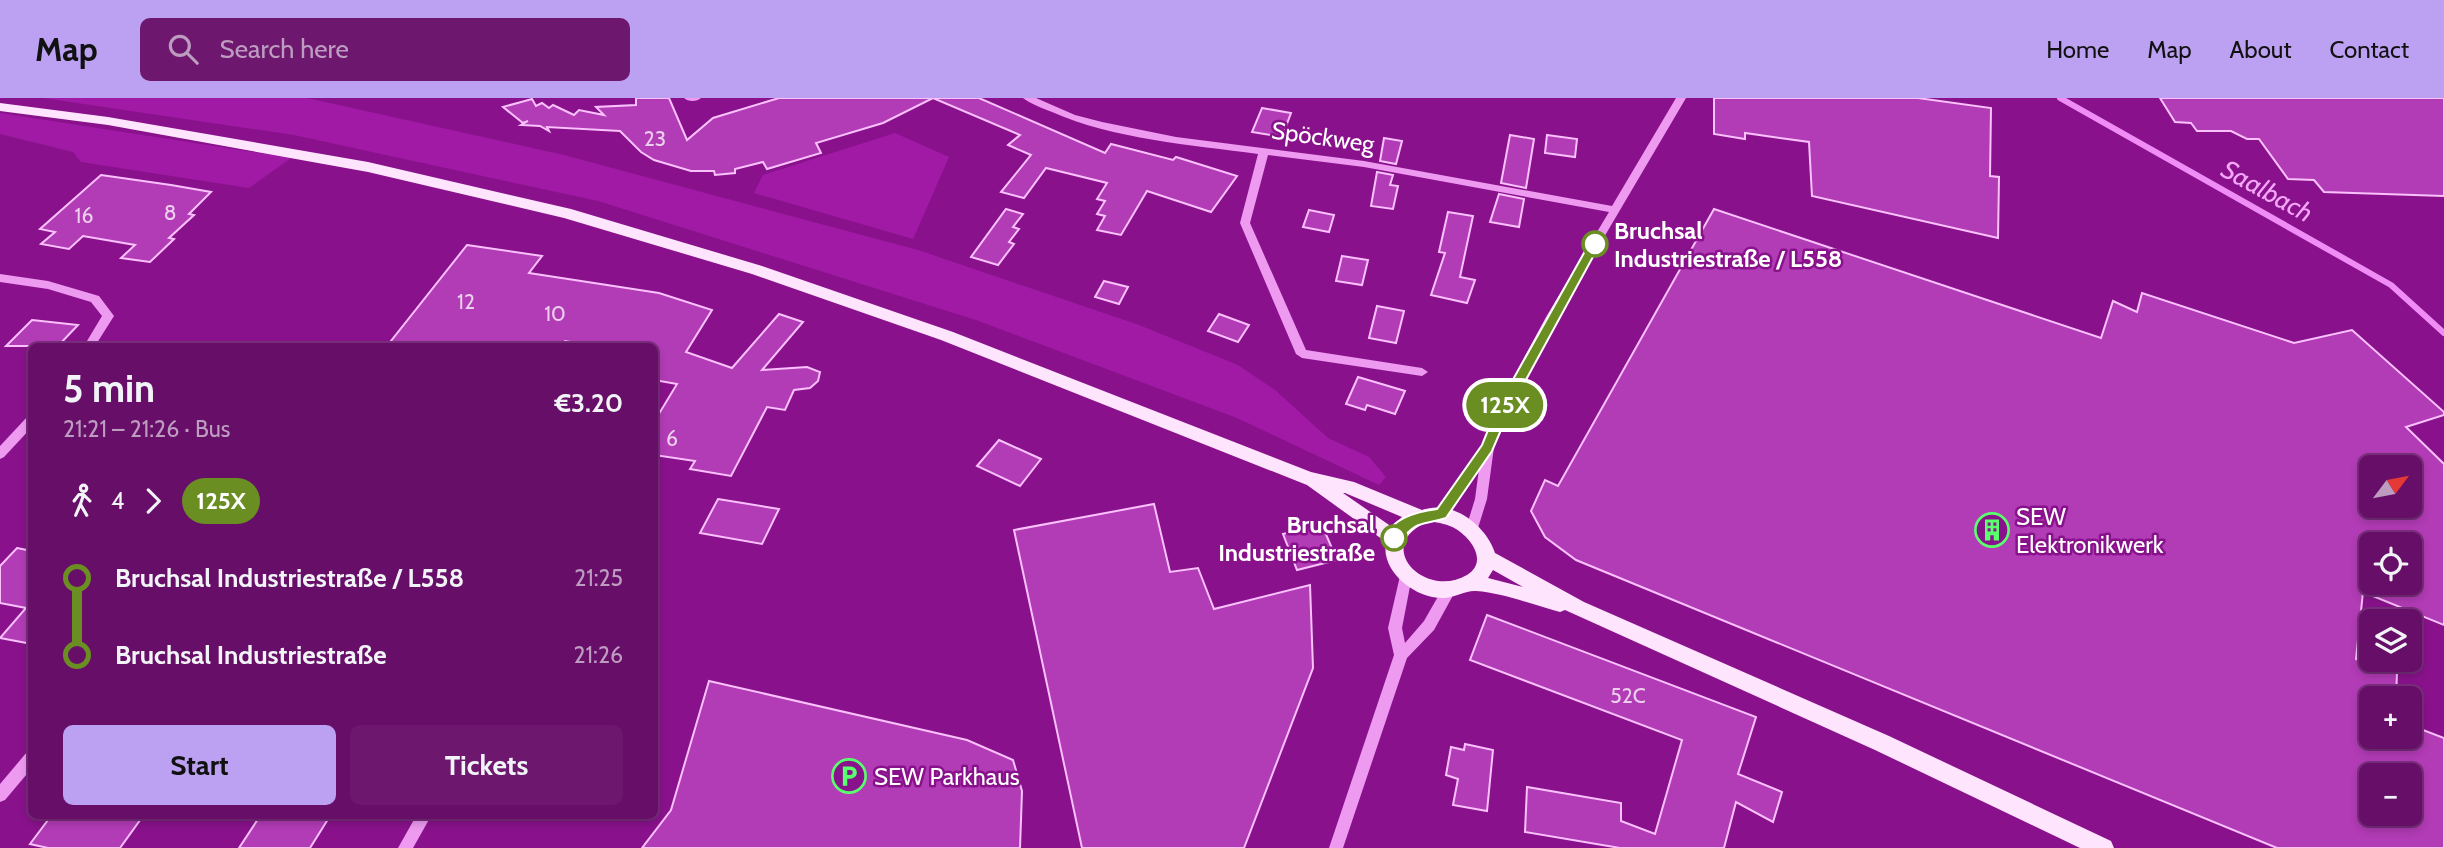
<!DOCTYPE html>
<meta charset="utf-8">
<style>
:root{--surface:#670e69;--page:#6d176f;--text:#f1f3f6;--muted:#bd9cc0;--line:#7a2e7d;--accent:#bca0f2}
body{margin:0;font-family:Cabin,sans-serif;background:var(--page);color:var(--text);height:100vh;display:flex;flex-direction:column;font-size:26px;white-space:nowrap}
*{box-sizing:border-box;margin:0}
p{font-size:23px;color:var(--muted)}
.icon{flex:none;width:38px;height:38px;fill:none;stroke:currentColor;stroke-width:2;stroke-linecap:round;stroke-linejoin:round}
.map{position:relative;flex:1;overflow:hidden}
.panel{position:absolute;left:28px;top:245px;width:630px;height:476px;display:flex;flex-direction:column;background:var(--surface);border-radius:10px;box-shadow:0 4px 10px #0003,0 0 0 2px var(--line)}
.panel>*{flex:none}
.badge{padding:0 14px;border-radius:23px;font-size:24px;line-height:46px}
.needle{width:46px;rotate:58deg}
.controls{position:absolute;left:2359px;top:357px;display:grid;gap:14px}
.controls a{display:grid;place-items:center;width:63px;height:63px;border-radius:10px;background:var(--surface);box-shadow:0 4px 10px #0003,0 0 0 2px var(--line);font-size:35px}
.map>.badge{position:absolute;translate:-50% -50%;box-shadow:0 0 0 4px #fff}
.legs{display:flex;align-items:center;gap:10px;height:77px;padding:0 35px;font-size:23px}
.legs p{margin-inline-start:auto}
.headline{display:flex;align-items:center;justify-content:space-between;height:119px;padding:0 35px}
h1{font-size:38px;font-weight:700;line-height:52px}
.button{display:flex;gap:14px;margin-top:auto;padding:14px 35px}
.button a{flex:1;height:80px;border-radius:10px;background:var(--accent);color:#111;font-size:28px;font-weight:700;line-height:80px;text-align:center}
.button a+a{background:var(--page);color:var(--text)}
ul{padding:0 35px;list-style:none}
li{display:flex;align-items:center;gap:24px;height:77px;font-size:26px}
li i{display:grid;place-items:center;width:10px;height:100%;margin:0 9px;background:currentColor}
li i::after{content:'';width:18px;height:18px;margin:-9px;border:5px solid;border-radius:50%;background:var(--surface)}
li p{margin-inline-start:auto}
li:first-child i{background:linear-gradient(#0000 50%,currentColor 0)}
li:last-child i{background:linear-gradient(currentColor 50%,#0000 0)}
header{display:flex;align-items:center;gap:42px;box-sizing:border-box;height:98px;padding:0 35px;background:var(--accent);color:#111}
header strong{font-size:33px}
nav{display:flex;gap:38px;margin-inline-start:auto;font-size:24px}
.search{width:490px;height:63px;background:var(--page);display:flex;align-items:center;gap:18px;box-sizing:border-box;padding:0 24px;border-radius:10px;color:var(--muted);font-size:26px}
.map>svg:first-child{display:block}
</style>
<header>
<strong>Map</strong>
<div class="search"><svg class="icon" aria-label="search" viewBox="0 0 24 24"><circle cx="10" cy="10" r="6"/><path d="M15 15l6 6"/></svg>Search here</div>
<nav><a>Home</a><a>Map</a><a>About</a><a>Contact</a></nav>
</header>
<div class="map">
<svg width="2444" height="750" viewBox="0 0 2444 750">
<rect width="100%" height="100%" fill="#89128c"/>
<!-- green -->
<g fill="#a11aa6">
<path d="M43,0H307L564,57L918,152L1139,227L1238,267L1275,292L1328,340L1369,359L1386,379L1379,387L1237,320L976,222L598,103L294,37Z"/>
<path d="M0,15L291,60L249,90L81,64L73,54L0,36Z"/>
<path d="M895,35L949,59L913,141L754,95L763,77Z"/>
</g>
<g fill="none" stroke-linecap="round" stroke-linejoin="round">
<!-- stream -->
<path stroke="#ef8cf5" stroke-width="6" d="M2060,0L2391,187L2444,235"/>
</g>
<!-- building -->
<g fill="#b23bb6" stroke="#fac1fc" stroke-width="2" fill-rule="evenodd">
<path d="M636,0H669L687,42L713,20L779,0H933L883,25L816,45L821,55L767,71L763,64L735,71V75L715,77L714,73H691L654,62L641,54L620,33L547,29L549,33L540,28L521,27L528,23L523,25L503,9L532,1L536,8L542,5L549,10L553,7L574,17L579,12L604,17L596,9L636,7Z"/>
<path d="M933,0H979L1105,55L1111,46L1173,62L1176,59L1237,78L1211,114L1147,93L1121,137L1097,132L1105,118L1097,116L1105,103L1097,101L1107,85L1046,70L1024,100L1001,94L1031,57L1008,47L1020,37Z"/>
<path d="M1714,0H1918L1991,10L1990,78L1999,79L1998,140L1812,98L1809,44L1745,35V41L1714,36Z"/>
<path d="M2160,0H2444V98L2324,94L2314,82L2288,81L2259,41H2247L2231,33H2197L2191,25L2175,24Z"/>
<path d="M1262,10L1291,15L1282,39L1252,34Z"/>
<path d="M1510,37L1534,41L1526,90L1501,85Z"/>
<path d="M1547,37L1577,41L1575,59L1545,55Z"/>
<path d="M1384,40L1402,43L1396,66L1380,63Z"/>
<path d="M1377,74L1393,77L1390,87L1398,88L1393,111L1371,108Z"/>
<path d="M101,77L171,87L211,94L189,116L194,117L169,140L174,141L150,164L121,160L135,147L83,138L69,151L41,146L55,134L40,131Z"/>
<path d="M1499,96L1524,101L1519,129L1490,124Z"/>
<path d="M1006,111L1023,116L1013,129L1019,131L1009,144L1014,146L998,167L971,159Z"/>
<path d="M1714,111L2101,240L2113,203L2137,214L2142,195L2294,245L2352,232L2444,314V317L2406,329L2444,366V527L2363,494L2356,561L2397,575L2396,600H2371V639H2410V627L2444,640V750H2277L1576,462L1545,439L1531,413L1545,382L1558,388ZM2371,369H2410V408H2371ZM2371,446H2410V485H2371ZM2371,677H2410V716H2371Z"/>
<path d="M1309,112L1334,117L1329,134L1303,129Z"/>
<path d="M1448,114L1473,118L1460,179L1475,182L1467,205L1431,197L1445,155L1439,154Z"/>
<path d="M467,147L542,158L529,175L659,195L712,212L686,254L732,270L779,216L803,224L762,272L807,269L820,274L818,283L810,290L794,292L785,312L767,309L731,378L690,371L695,363L654,357V324L677,286L654,282V248H596L565,243L561,248H387Z"/>
<path d="M1342,158L1368,162L1362,187L1336,183Z"/>
<path d="M1104,183L1128,189L1119,206L1095,199Z"/>
<path d="M1377,208L1404,213L1396,245L1369,240Z"/>
<path d="M1219,216L1249,227L1238,244L1208,233Z"/>
<path d="M32,222L78,227L58,248H6Z"/>
<path d="M1358,279L1405,293L1395,316L1367,307L1365,312L1346,306Z"/>
<path d="M999,342L1041,361L1020,388L977,368Z"/>
<path d="M718,401L779,411L762,446L700,435Z"/>
<path d="M1154,406L1170,474L1198,470L1214,511L1310,487L1313,570L1244,750H1082L1014,432Z"/>
<path d="M1322,427L1337,462L1297,472L1283,436Z"/>
<path d="M17,450L32,453V546L0,540L26,510L0,505V468Z"/>
<path d="M1487,517L1756,619L1738,676L1782,694L1773,724L1736,704L1724,750H1620L1525,734L1527,689L1621,705V723L1655,736L1682,642L1470,562Z"/>
<path d="M709,583L967,642L1013,662L1022,693L1020,750H642L671,712Z"/>
<path d="M1465,646L1493,652L1487,713L1453,707L1458,681L1446,677L1451,649L1464,652Z"/>
<path d="M51,718H143L120,750H48L30,746Z"/>
<path d="M260,718H330L310,750H239Z"/>
</g>
<g fill="none" stroke-linecap="round" stroke-linejoin="round">
<!-- minor -->
<g fill="#ee9af1" fill-rule="evenodd">
<path d="M684,0H701C697,4 688,4 684,0Z"/>
<path d="M1023,0H1036L1075,17L1102,24L1176,39L1364,63L1612,108L1676,0H1686L1557,219L1509,310L1494,349L1487,401L1478,430L1476,434H1468L1466,430L1475,401L1479,371L1445,421H1437L1435,417L1482,348L1497,310L1546,219L1609,114L1364,69L1268,57L1250,125L1306,252L1422,270L1428,274L1422,278L1302,260L1296,256L1240,125L1258,56C1192,47 1113,41 1052,14C1042,10 1031,6 1023,0Z"/>
<path d="M0,176L48,183L99,198L114,218L95,248H84L102,218L91,204L48,191L0,184Z"/>
<path d="M32,317V329L4,359L0,361V348L28,318Z"/>
<path d="M1406,473L1411,474L1412,478L1402,530L1405,545L1424,523L1444,488L1449,486L1454,488L1456,492L1434,532L1407,560L1343,750H1329L1394,557L1388,530L1400,478L1401,474Z"/>
<path d="M32,653V670L5,702L0,704V686L27,654Z"/>
<path d="M416,718H431L413,750H398Z"/>
</g>
<!-- major -->
<path fill="#ffe4fe" fill-rule="evenodd" d="M0,5L108,19L368,64L571,111L762,168L953,234L1311,374L1354,384L1422,412C1452,401 1486,427 1495,455L1584,504L1889,638L2111,743L2114,750H2080L1875,652L1565,512L1560,514C1533,507 1504,495 1476,493C1467,492 1455,499 1445,500C1417,502 1380,474 1386,444L1307,387L941,242L752,176L564,120L368,74L108,27L0,13ZM1343,395H1345L1402,419L1392,429ZM1430,423C1439,425 1448,426 1456,431C1472,441 1488,464 1467,477C1425,502 1370,446 1430,423ZM1493,472L1523,489L1488,480Z"/>
</g>
<!-- line-1 -->
<path fill="#6b8e23" stroke="#fff" stroke-width="2" d="M1595,142L1600,146L1510,311L1492,353L1446,420C1421,428 1418,421 1399,444H1389C1383,421 1421,413 1437,411L1482,347L1497,310L1589,146Z"/>
<!-- icons -->
<defs>
<g id="building-ring" transform="scale(1.75)"><circle r="9.5" fill="#89128c" stroke="#5aff6e" stroke-width="1.5"/><path d="M-4-6H4V6H1V3H-1V6H-4ZM-2.5-4.3h1.7v1.8h-1.7ZM.8-4.3h1.7v1.8H.8ZM-2.5-1h1.7V.8h-1.7ZM.8-1h1.7V.8H.8Z" fill="#5aff6e"/></g>
<g id="parking-ring" transform="scale(1.75)"><circle r="9.5" fill="#89128c" stroke="#5aff6e" stroke-width="1.5"/><path d="M-3.5-5.5H1a3.5 3.5 0 0 1 0 7H-1V5.5H-3.5ZM-1-3.4V-.6H.8a1.4 1.4 0 0 0 0-2.8Z" fill="#5aff6e"/></g>
</defs>
<g fill-rule="evenodd">
<use href="#building-ring" x="1992" y="432"/>
<use href="#parking-ring" x="849" y="678"/>
</g>
<!-- markers -->
<g fill="#fff" stroke="#6b8e23" stroke-width="3.5">
<circle cx="1595" cy="146" r="12"/>
<circle cx="1394" cy="440" r="12"/>
</g>
<g text-anchor="middle" dominant-baseline="central" stroke-width="5" stroke-linejoin="round" paint-order="stroke">
<!-- number labels -->
<g font-size="21" fill="#ecceed">
<text x="655" y="40">23</text>
<text x="170" y="114">8</text>
<text x="84" y="117">16</text>
<text x="466" y="203">12</text>
<text x="555" y="215">10</text>
<text x="672" y="340">6</text>
<text x="1628" y="597">52C</text>
</g>
<!-- street labels -->
<g font-size="24" fill="#fff" stroke="#89128c">
<text transform="translate(1323 39) rotate(8)">Spöckweg</text>
</g>
<!-- stop labels -->
<g font-size="24" font-weight="bold" fill="#fff" stroke="#89128c" text-anchor="start">
<text x="1614" y="132">Bruchsal<tspan x="1614" dy="28">Industriestraße / L558</tspan></text>
<text x="1375" y="426" text-anchor="end">Bruchsal<tspan x="1375" dy="28">Industriestraße</tspan></text>
</g>
<!-- poi labels -->
<g font-size="24" fill="#fff" stroke="#89128c" text-anchor="start">
<text x="2016" y="418">SEW<tspan x="2016" dy="28">Elektronikwerk</tspan></text>
<text x="874" y="678">SEW Parkhaus</text>
</g>
<!-- water labels -->
<g font-size="26" font-style="italic" fill="#f5a6f8" stroke="#89128c">
<text transform="translate(2267 93) rotate(29)">Saalbach</text>
</g>
</g>
</svg>
<div class="controls">
<a><svg class="needle" viewBox="-14 -14 28 28"><path d="M0-13l5 13h-10z" fill="#e53935"/><path d="M0 13l5-13h-10z" fill="#bd9cc0"/></svg></a>
<a><svg class="icon" aria-label="locate" viewBox="0 0 24 24"><circle cx="12" cy="12" r="6"/><path d="M12 2v4M12 18v4M2 12h4M18 12h4"/></svg></a>
<a><svg class="icon" aria-label="layers" viewBox="0 0 24 24"><path d="M12 4l9 5-9 5-9-5zM3 14l9 5 9-5"/></svg></a>
<a>+</a>
<a>−</a>
</div>
<b class="badge" style="left:1505px;top:307px;background:#6b8e23;color:#fff">125X</b>
<section class="panel">
<div class="headline"><div><h1>5 min</h1><p>21:21 – 21:26 · Bus</p></div><b>€3.20</b></div>
<div class="legs"><svg class="icon" aria-label="walk" viewBox="0 0 24 24"><circle cx="13" cy="4" r="2"/><path d="M13 8l-2 6 4 7M11 14l-3 7M7 12l3-4h3l4 4"/></svg>4<svg class="icon" aria-label="forward" viewBox="0 0 24 24"><path d="M9 5l7 7-7 7"/></svg><b class="badge" style="background:#6b8e23;color:#fff">125X</b></div>
<ul>
<li><i style="color:#6b8e23"></i><b>Bruchsal Industriestraße / L558</b><p>21:25</p></li>
<li><i style="color:#6b8e23"></i><b>Bruchsal Industriestraße</b><p>21:26</p></li>
</ul>
<div class="button"><a>Start</a><a>Tickets</a></div>
</section>
</div>
